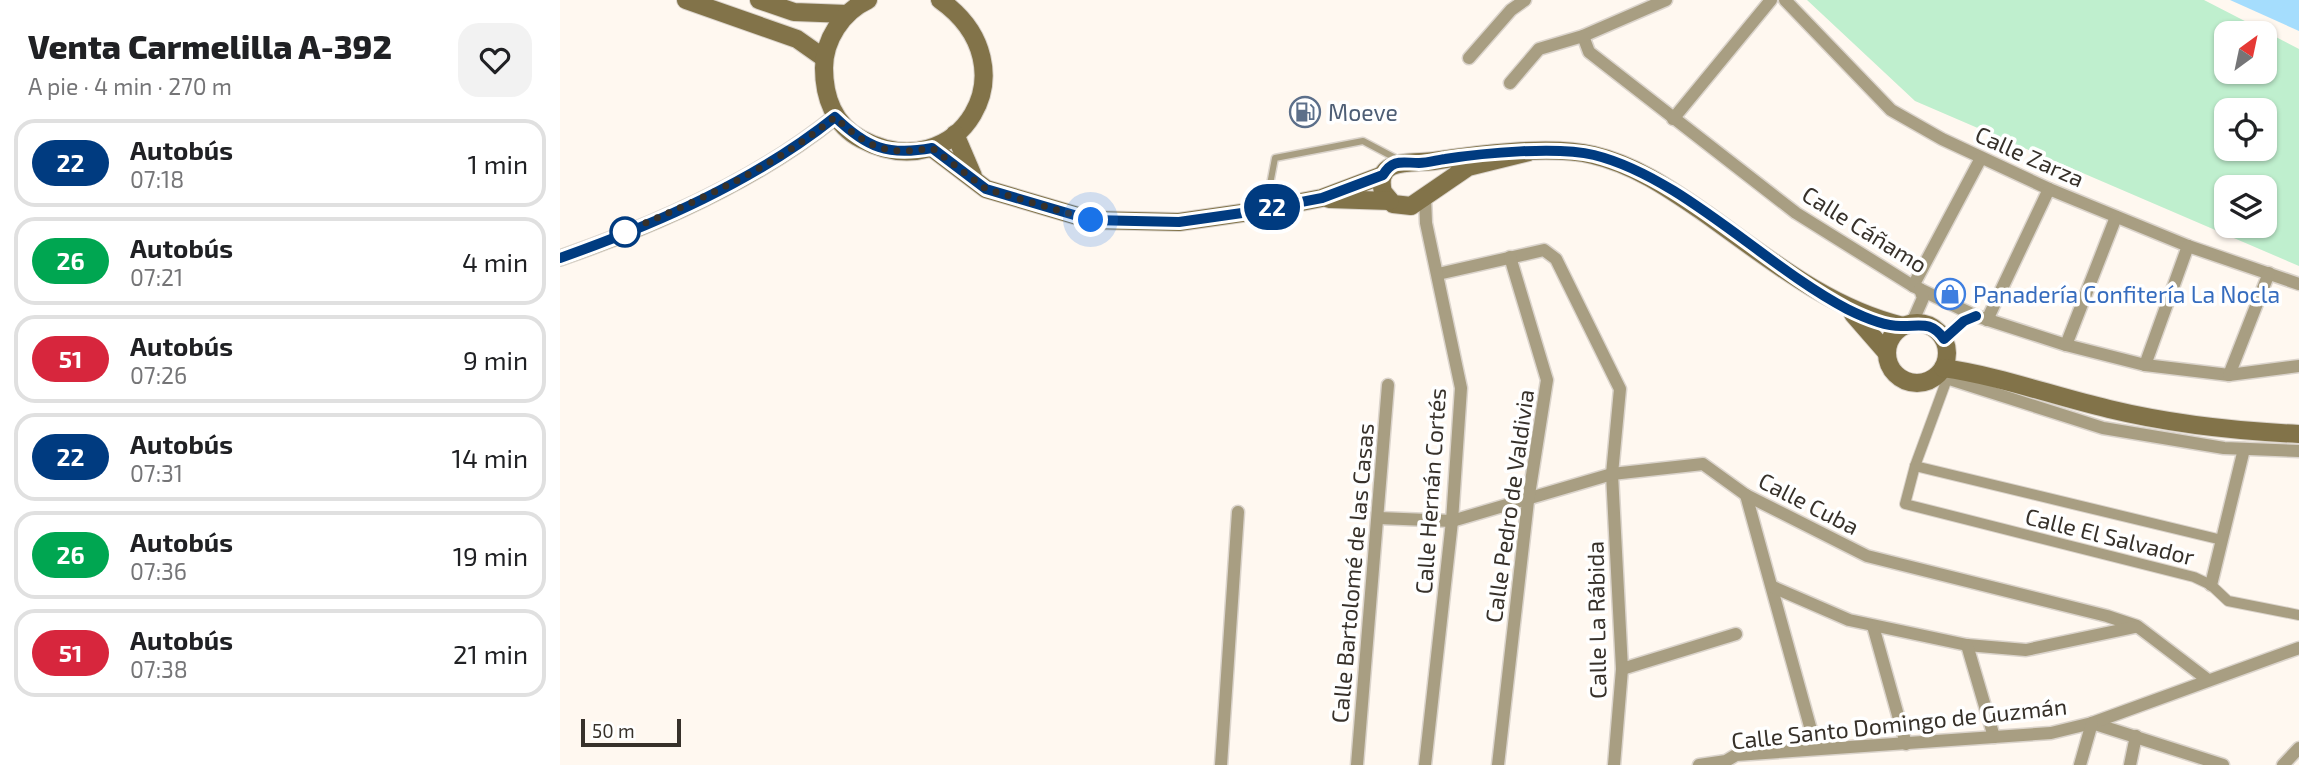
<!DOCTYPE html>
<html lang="es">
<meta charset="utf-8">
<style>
:root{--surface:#fff;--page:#f2f2f2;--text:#202124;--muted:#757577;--line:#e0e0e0}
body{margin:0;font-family:"Exo 2",sans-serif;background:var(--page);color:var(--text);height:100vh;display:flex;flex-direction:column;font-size:26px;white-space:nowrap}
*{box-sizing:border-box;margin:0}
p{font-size:23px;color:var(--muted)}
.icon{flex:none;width:38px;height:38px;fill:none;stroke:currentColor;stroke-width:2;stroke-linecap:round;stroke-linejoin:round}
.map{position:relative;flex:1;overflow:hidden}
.drawer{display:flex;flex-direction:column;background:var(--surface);width:560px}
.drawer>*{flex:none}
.badge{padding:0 14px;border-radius:23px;font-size:24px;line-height:46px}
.needle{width:46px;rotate:33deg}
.fabs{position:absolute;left:1654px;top:21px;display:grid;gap:14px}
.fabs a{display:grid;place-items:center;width:63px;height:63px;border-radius:14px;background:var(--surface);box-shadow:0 2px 5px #0004;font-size:35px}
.scale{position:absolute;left:21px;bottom:18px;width:100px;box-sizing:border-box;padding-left:7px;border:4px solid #37312a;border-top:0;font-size:19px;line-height:24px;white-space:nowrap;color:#37312a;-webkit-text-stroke:5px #fff;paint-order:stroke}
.you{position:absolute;width:35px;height:35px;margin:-18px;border:5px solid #fff;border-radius:50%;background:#1a73e8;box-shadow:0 0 0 10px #1a73e833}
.map>.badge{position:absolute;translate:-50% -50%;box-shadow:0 0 0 4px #fff}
.round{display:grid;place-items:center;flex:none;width:74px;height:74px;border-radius:21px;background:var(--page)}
.summary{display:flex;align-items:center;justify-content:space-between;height:119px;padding:0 28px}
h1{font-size:33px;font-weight:800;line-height:52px}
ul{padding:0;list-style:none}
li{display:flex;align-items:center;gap:21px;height:88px;margin:0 14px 10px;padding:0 14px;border:4px solid var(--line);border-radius:21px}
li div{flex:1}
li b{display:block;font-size:26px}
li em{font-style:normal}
li .badge{min-width:77px;font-weight:700;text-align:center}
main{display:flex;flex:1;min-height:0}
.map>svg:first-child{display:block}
</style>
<main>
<section class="drawer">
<div class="summary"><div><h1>Venta Carmelilla A-392</h1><p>A pie · 4 min · 270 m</p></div><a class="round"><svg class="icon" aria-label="heart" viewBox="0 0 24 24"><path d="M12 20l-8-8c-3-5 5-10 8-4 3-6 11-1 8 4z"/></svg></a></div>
<ul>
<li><span class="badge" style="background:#003b80;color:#fff">22</span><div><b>Autobús</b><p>07:18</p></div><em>1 min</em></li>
<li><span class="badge" style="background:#00a651;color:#fff">26</span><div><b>Autobús</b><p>07:21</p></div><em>4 min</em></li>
<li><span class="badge" style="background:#d7263d;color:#fff">51</span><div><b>Autobús</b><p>07:26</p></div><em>9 min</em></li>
<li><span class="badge" style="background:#003b80;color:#fff">22</span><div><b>Autobús</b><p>07:31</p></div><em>14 min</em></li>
<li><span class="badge" style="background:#00a651;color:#fff">26</span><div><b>Autobús</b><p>07:36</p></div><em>19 min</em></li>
<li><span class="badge" style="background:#d7263d;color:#fff">51</span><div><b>Autobús</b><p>07:38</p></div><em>21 min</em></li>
</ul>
</section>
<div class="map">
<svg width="1739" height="765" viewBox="0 0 1739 765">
<rect width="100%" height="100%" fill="#fff8f0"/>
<!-- green -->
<path fill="#bfefce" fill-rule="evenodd" d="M1247,0H1644L1739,49V266L1355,101ZM1666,33H1704V72H1666ZM1666,110H1704V149H1666ZM1666,187H1704V226H1666Z"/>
<!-- water -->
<path fill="#a5ddfd" d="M1670,0H1739V31Z"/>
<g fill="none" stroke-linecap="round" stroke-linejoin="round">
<!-- service casing -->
<g stroke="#dbd4cc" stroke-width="9">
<path id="service" d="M696,206L708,195L715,158L803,141L839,160"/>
</g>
<!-- pedestrian casing -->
<g stroke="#dbd4cc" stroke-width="12">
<g id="pedestrian">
<path d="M1387,379L1355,466L1345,504L1634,577L1651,585L1668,601L1739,615"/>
<path d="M1355,466L1662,540"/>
</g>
</g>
<!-- minor casing -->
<g stroke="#dbd4cc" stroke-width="15">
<g id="minor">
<path d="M1225,0L1331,110L1382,139L1489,189L1628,246L1739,284"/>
<path d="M1023,36L1029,52L1236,213L1353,286L1416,316L1506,345L1585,365L1669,375L1739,366"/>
<path d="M909,58L951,10L965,0"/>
<path d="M950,83L979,49L1023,36L1106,0"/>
<path d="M1113,119L1211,0"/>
<path d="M878,274L984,250L996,259L1060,389L1052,474L1062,669L1054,765"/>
<path d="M1353,286L1421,158"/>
<path d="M1427,320L1489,189"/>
<path d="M1352,323L1363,298L1360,289"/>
<path d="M1384,339L1403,321L1416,316"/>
<path d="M1506,345L1556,217"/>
<path d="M1585,365L1628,246"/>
<path d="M1377,375L1543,428L1664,448L1739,451"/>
<path d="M1669,375L1709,273"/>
<path d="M1186,495L1256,748"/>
<path d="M819,518L892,521L1052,474L1143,464L1186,495L1307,556L1547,616L1577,626L1648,680"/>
<path d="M1651,585L1684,449"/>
<path d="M1213,587L1289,620L1407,645L1466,650L1575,627"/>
<path d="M1313,626L1346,744"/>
<path d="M1407,645L1434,737"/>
<path d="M1062,669L1176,634"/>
<path d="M1532,723L1663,765"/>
<path d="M661,765L678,512"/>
<path d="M797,765L828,385"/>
<path d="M865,765L892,521L901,388L866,223L865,196"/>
<path d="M938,765L968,501L987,380L950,257"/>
<path d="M1139,765L1166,761L1176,755L1491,733L1532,723L1739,648"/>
<path d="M1520,765L1532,723"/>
<path d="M1570,765L1576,736"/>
<path d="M1723,765L1739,748"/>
</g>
</g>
<!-- tertiary casing -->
<g stroke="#dbd4cc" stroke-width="18">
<path id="tertiary" d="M0,258C93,226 199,179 275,117"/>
</g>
<!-- secondary casing -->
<g stroke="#dbd4cc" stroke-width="20">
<g id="secondary">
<path d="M126,0L237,39L264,58"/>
<path d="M199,0L234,12L287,14"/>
<path d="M308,0C282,12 264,40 264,68C264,97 274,125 301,139C399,191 475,67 380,0"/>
<path d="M395,134L413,176"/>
<path d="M372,148L426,189L531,220L619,222L689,212L762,198L823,175"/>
<path d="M969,152L908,167L851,206L833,204L823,192C814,156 854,164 874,161C917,154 992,145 1033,155C1076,165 1111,190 1146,214C1209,259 1268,308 1343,326"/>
<path d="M769,199L830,201"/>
<path d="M1293,314L1327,353"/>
<circle cx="1357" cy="353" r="30"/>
<path d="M1383,368C1440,376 1493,396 1549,409C1611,424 1675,431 1739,434"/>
</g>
</g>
<!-- service -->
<use href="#service" stroke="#a89e82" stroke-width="6"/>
<!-- pedestrian -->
<use href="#pedestrian" stroke="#a89e82" stroke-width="10"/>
<!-- minor -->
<use href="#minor" stroke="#a89e82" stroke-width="12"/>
<!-- tertiary -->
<use href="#tertiary" stroke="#a89e82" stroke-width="16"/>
<!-- secondary -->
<use href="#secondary" stroke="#827349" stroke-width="18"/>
</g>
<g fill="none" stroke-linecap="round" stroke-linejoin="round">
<!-- line casing -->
<g stroke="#fff" stroke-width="16">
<path id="line" d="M0,258C96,224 195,181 275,117C307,148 328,156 372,148L426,189L531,220L619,222L689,212L762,198L823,175C833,158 843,163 859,163C868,163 877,160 885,159C923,153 997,146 1034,155C1122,177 1205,266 1287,309C1301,316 1326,327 1343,326C1361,326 1371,321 1384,339L1404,321L1416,316"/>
</g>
<!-- line -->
<use href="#line" stroke="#003b80" stroke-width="10"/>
<!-- walk -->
<path stroke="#37312a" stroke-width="7" stroke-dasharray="0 12.6" d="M65,232L58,235C136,201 207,172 275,117C307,148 328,156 372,148L426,189L531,220"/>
</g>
<!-- icons -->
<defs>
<g id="fuel-ring" transform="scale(1.575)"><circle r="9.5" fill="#fff" stroke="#5c6f8a" stroke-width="1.5"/><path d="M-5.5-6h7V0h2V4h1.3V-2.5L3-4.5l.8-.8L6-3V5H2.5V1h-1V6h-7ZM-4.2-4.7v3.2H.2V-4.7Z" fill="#5c6f8a"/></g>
<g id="shop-ring" transform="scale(1.575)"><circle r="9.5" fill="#fff" stroke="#3f7fe0" stroke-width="1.5"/><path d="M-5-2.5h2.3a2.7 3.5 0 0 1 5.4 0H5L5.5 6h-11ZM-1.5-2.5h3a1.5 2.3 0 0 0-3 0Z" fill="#3f7fe0"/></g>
</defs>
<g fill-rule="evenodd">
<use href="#fuel-ring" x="745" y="112"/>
<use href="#shop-ring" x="1390" y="294"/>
</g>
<!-- markers -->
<circle fill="#fff" stroke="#003b80" stroke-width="3.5" cx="65" cy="232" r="14"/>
<g text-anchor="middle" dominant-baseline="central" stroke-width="7" stroke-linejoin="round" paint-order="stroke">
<!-- service labels -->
<g font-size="23" fill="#4e5e75" stroke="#fff" text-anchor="start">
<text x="768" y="112">Moeve</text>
</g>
<!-- street labels -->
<g font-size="23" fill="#37312a" stroke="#fff">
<text transform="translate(1470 156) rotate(24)">Calle Zarza</text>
<text transform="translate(1305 229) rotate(32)">Calle Cáñamo</text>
<text transform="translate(870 491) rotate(-86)">Calle Hernán Cortés</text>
<text transform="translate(1249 503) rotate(27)">Calle Cuba</text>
<text transform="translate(949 506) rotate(-82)">Calle Pedro de Valdivia</text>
<text transform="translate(1550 536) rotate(14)">Calle El Salvador</text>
<text transform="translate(792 573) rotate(-85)">Calle Bartolomé de las Casas</text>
<text transform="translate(1036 620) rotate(-91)">Calle La Rábida</text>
<text transform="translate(1339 723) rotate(-6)">Calle Santo Domingo de Guzmán</text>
</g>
<!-- shop labels -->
<g font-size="23" fill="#366cbe" stroke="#fff" text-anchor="start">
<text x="1413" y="294">Panadería Confitería La Nocla</text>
</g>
</g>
</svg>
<div class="fabs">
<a><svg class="needle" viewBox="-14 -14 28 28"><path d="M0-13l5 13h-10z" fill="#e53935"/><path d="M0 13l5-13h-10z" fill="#757577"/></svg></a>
<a><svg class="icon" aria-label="locate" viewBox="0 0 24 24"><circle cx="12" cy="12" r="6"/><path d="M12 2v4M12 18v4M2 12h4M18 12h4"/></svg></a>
<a><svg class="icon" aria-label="layers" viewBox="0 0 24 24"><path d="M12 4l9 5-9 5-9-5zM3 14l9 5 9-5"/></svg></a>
</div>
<div class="scale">50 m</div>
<div class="you" style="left:531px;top:220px"></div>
<b class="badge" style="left:712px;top:207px;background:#003b80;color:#fff">22</b>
</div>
</main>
